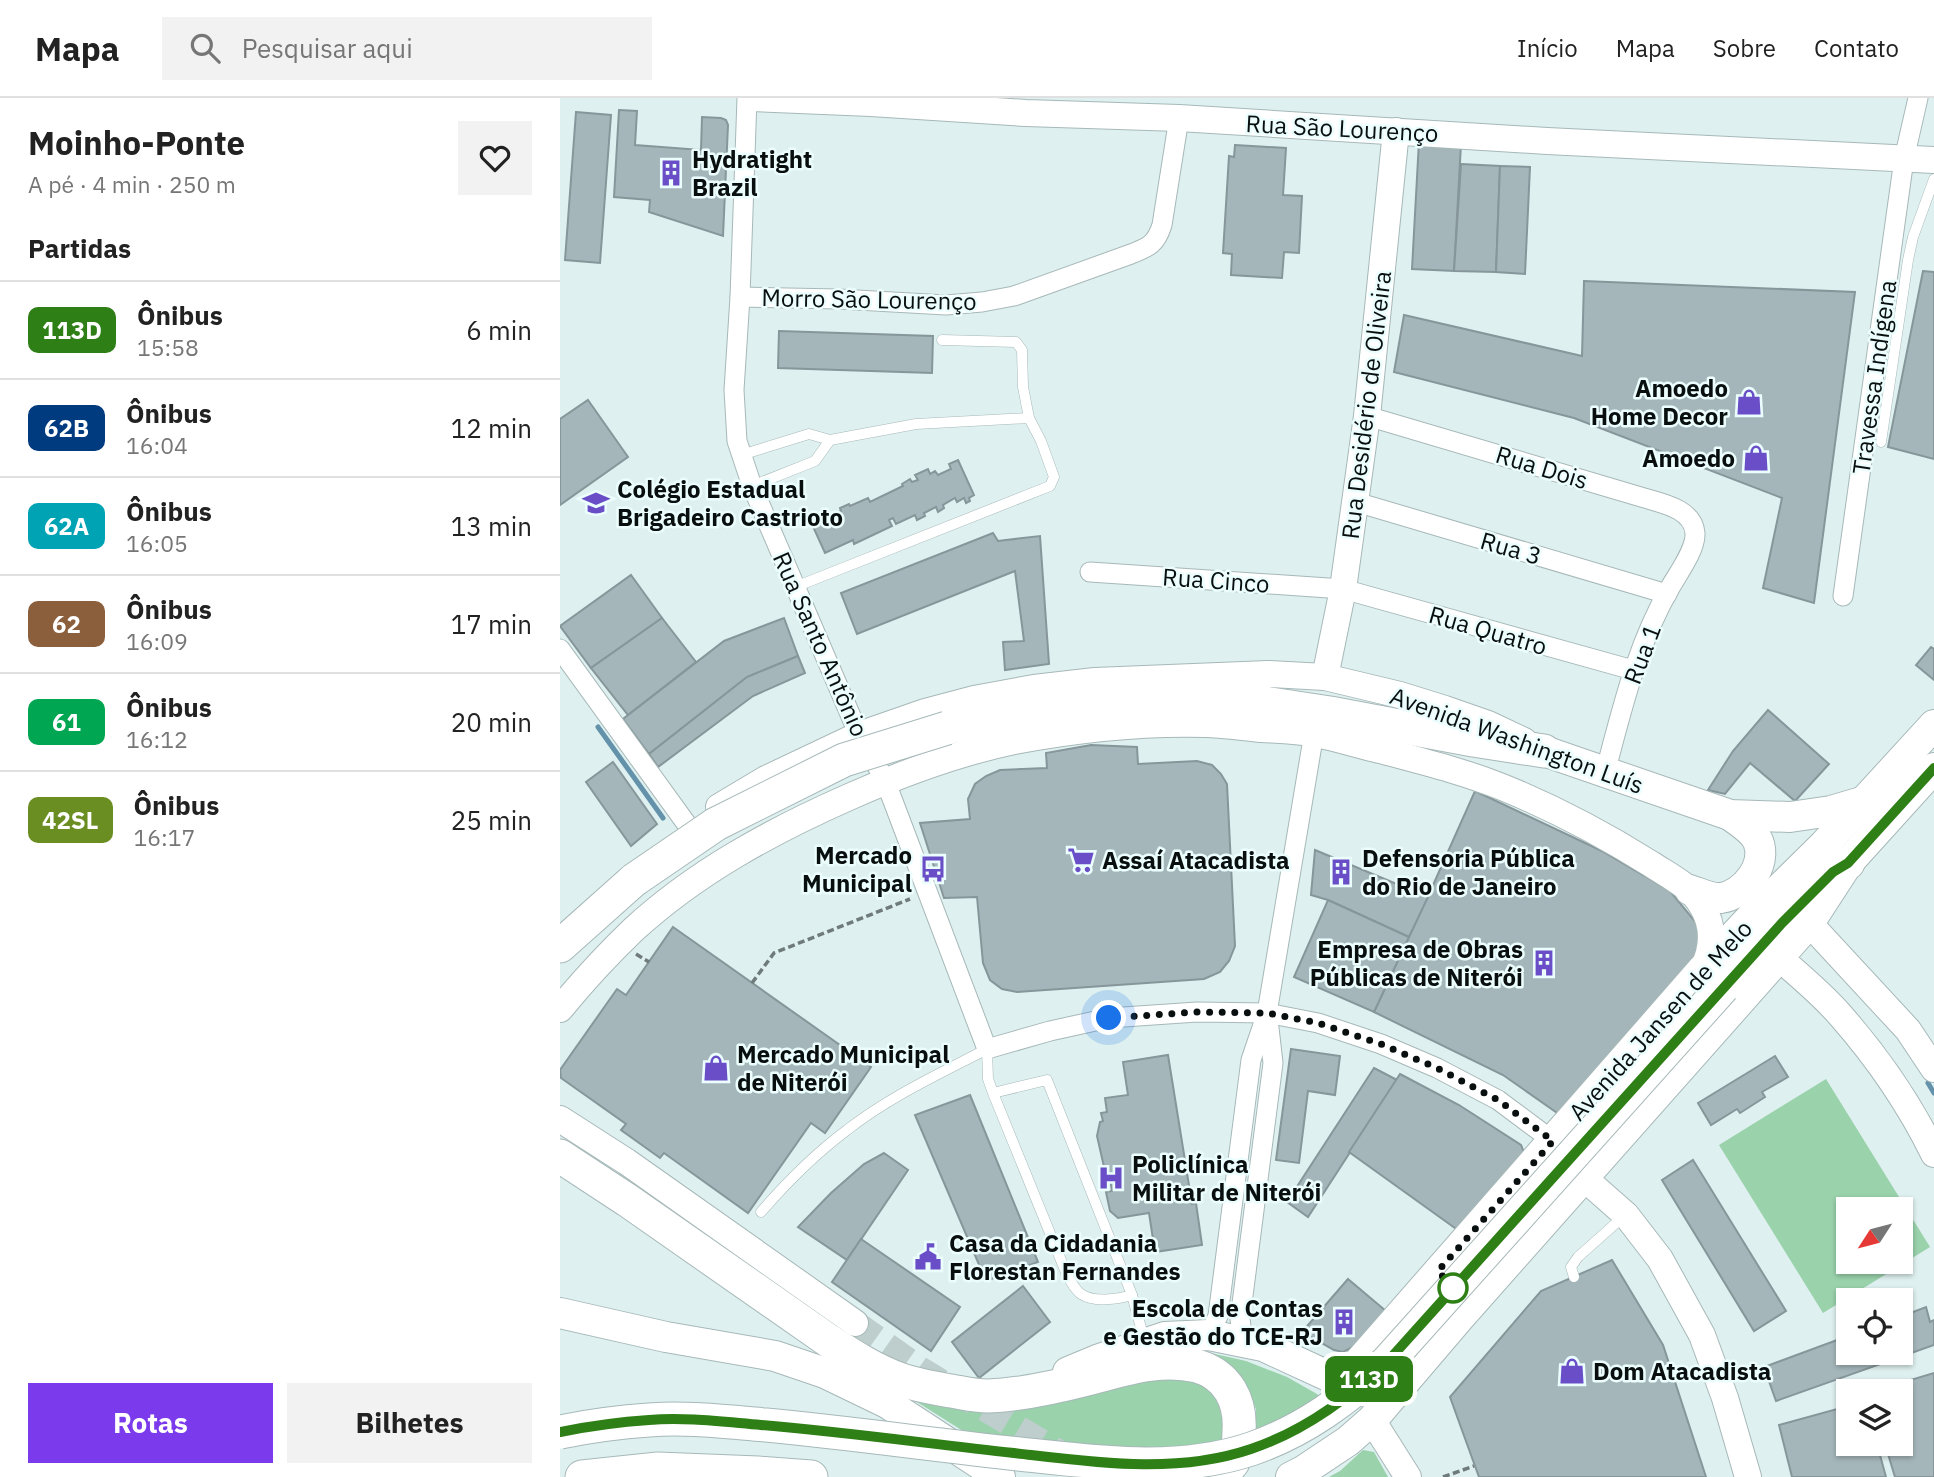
<!DOCTYPE html>
<html lang="pt">
<meta charset="utf-8">
<style>
:root{--surface:#fff;--page:#f2f2f2;--text:#222;--muted:#767676;--line:#e0e0e0;--accent:#7c3aed}
body{margin:0;font-family:"IBM Plex Sans",sans-serif;background:var(--page);color:var(--text);height:100vh;display:flex;flex-direction:column;font-size:26px;white-space:nowrap}
*{box-sizing:border-box;margin:0}
p{font-size:23px;color:var(--muted)}
.icon{flex:none;width:38px;height:38px;fill:none;stroke:currentColor;stroke-width:2;stroke-linecap:round;stroke-linejoin:round}
.map{position:relative;flex:1;overflow:hidden}
.panel{display:flex;flex-direction:column;background:var(--surface);width:560px}
.panel>*{flex:none}
.badge{padding:0 14px;border-radius:10px;font-size:24px;line-height:46px}
.needle{width:46px;rotate:234deg}
.buttons{position:absolute;left:1276px;top:1099px;display:grid;gap:14px}
.buttons a{display:grid;place-items:center;width:77px;height:77px;border-radius:0px;background:var(--surface);box-shadow:0 2px 5px #0004;font-size:35px}
.you{position:absolute;width:35px;height:35px;margin:-18px;border:5px solid #fff;border-radius:50%;background:#1a73e8;box-shadow:0 0 0 10px #1a73e833}
.map>.badge{position:absolute;translate:-50% -50%;box-shadow:0 0 0 4px #fff}
h2{padding:0 28px;font-size:26px;line-height:63px}
.round{display:grid;place-items:center;flex:none;width:74px;height:74px;border-radius:0px;background:var(--page)}
.overview{display:flex;align-items:center;justify-content:space-between;height:119px;padding:0 28px}
h1{font-size:33px;font-weight:800;line-height:52px}
.primary-button{display:flex;gap:14px;margin-top:auto;padding:14px 28px}
.primary-button a{flex:1;height:80px;border-radius:0px;background:var(--accent);color:#fff;font-size:28px;font-weight:800;line-height:80px;text-align:center}
.primary-button a+a{background:var(--page);color:var(--text)}
ul{padding:0;list-style:none}
li{display:flex;align-items:center;gap:21px;height:98px;padding:0 28px;border-top:2px solid var(--line)}
li div{flex:1}
li b{display:block;font-size:26px}
li em{font-style:normal}
li .badge{min-width:77px;font-weight:700;text-align:center}
header{display:flex;align-items:center;gap:42px;box-sizing:border-box;height:98px;padding:0 35px;background:var(--surface);border-bottom:2px solid var(--line)}
header strong{font-size:33px}
nav{display:flex;gap:38px;margin-inline-start:auto;font-size:24px}
.search{width:490px;height:63px;background:var(--page);display:flex;align-items:center;gap:18px;box-sizing:border-box;padding:0 24px;border-radius:0px;color:var(--muted);font-size:26px}
main{display:flex;flex:1;min-height:0}
.map>svg:first-child{display:block}
</style>
<header>
<strong>Mapa</strong>
<div class="search"><svg class="icon" aria-label="search" viewBox="0 0 24 24"><circle cx="10" cy="10" r="6"/><path d="M15 15l6 6"/></svg>Pesquisar aqui</div>
<nav><a>Início</a><a>Mapa</a><a>Sobre</a><a>Contato</a></nav>
</header>
<main>
<section class="panel">
<div class="overview"><div><h1>Moinho-Ponte</h1><p>A pé · 4 min · 250 m</p></div><a class="round"><svg class="icon" aria-label="heart" viewBox="0 0 24 24"><path d="M12 20l-8-8c-3-5 5-10 8-4 3-6 11-1 8 4z"/></svg></a></div>
<h2>Partidas</h2>
<ul>
<li><span class="badge" style="background:#2e7f16;color:#fff">113D</span><div><b>Ônibus</b><p>15:58</p></div><em>6 min</em></li>
<li><span class="badge" style="background:#003b80;color:#fff">62B</span><div><b>Ônibus</b><p>16:04</p></div><em>12 min</em></li>
<li><span class="badge" style="background:#00a3b4;color:#fff">62A</span><div><b>Ônibus</b><p>16:05</p></div><em>13 min</em></li>
<li><span class="badge" style="background:#8b5e3c;color:#fff">62</span><div><b>Ônibus</b><p>16:09</p></div><em>17 min</em></li>
<li><span class="badge" style="background:#00a651;color:#fff">61</span><div><b>Ônibus</b><p>16:12</p></div><em>20 min</em></li>
<li><span class="badge" style="background:#6b8e23;color:#fff">42SL</span><div><b>Ônibus</b><p>16:17</p></div><em>25 min</em></li>
</ul>
<div class="primary-button"><a>Rotas</a><a>Bilhetes</a></div>
</section>
<div class="map">
<svg width="1374" height="1379" viewBox="0 0 1374 1379">
<rect width="100%" height="100%" fill="#def0ef"/>
<!-- green -->
<g fill="#9ad2ac" fill-rule="evenodd">
<path d="M1266,981L1370,1149L1263,1215L1159,1047ZM1340,1111V1164H1288V1111Z"/>
<path d="M646,1254L686,1263L727,1279L757,1296L777,1318L696,1337V1311L684,1284Z"/>
<path d="M617,1274L663,1296L666,1340L634,1371L411,1338L349,1299Z"/>
<path d="M803,1352L814,1354L828,1379H769L780,1373Z"/>
</g>
<g fill="none" stroke-linecap="round" stroke-linejoin="round">
<!-- stream -->
<g stroke="#6392aa" stroke-width="5">
<path d="M38,629L103,720"/>
<path d="M1368,985L1374,995"/>
</g>
</g>
<!-- building -->
<g fill="#a5b6ba" stroke="#86969a" stroke-width="2">
<path d="M59,12L77,13L75,47L141,52L142,19L161,20L166,22L168,27L163,138L89,114L90,102L54,99Z"/>
<path d="M16,14L51,17L40,165L5,162Z"/>
<path d="M859,43L901,46L894,173L852,171Z"/>
<path d="M675,47L726,50L723,97L742,98L739,155L724,154L722,180L671,177L672,156L663,155L669,58L674,59Z"/>
<path d="M901,66L940,68L936,174L894,173Z"/>
<path d="M940,68L970,69L965,176L936,174Z"/>
<path d="M1363,173L1374,174V361L1328,349Z"/>
<path d="M1024,183L1295,194L1254,505L1203,490L1222,400L1014,320L834,274L844,217L1022,258Z"/>
<path d="M219,233L373,238L372,275L218,270Z"/>
<path d="M28,302L68,359L0,407V321Z"/>
<path d="M398,362L414,397L409,400L410,403L406,405L404,400L397,404L395,400L383,407L384,410L378,414L376,409L364,415L365,418L357,422L355,417L336,426L333,420L329,422L332,428L294,446L293,442L265,455L250,422L259,418L261,422L281,413L280,410L289,406L290,408L308,400L310,404L343,388L342,386L350,381L352,384L358,382L355,377L368,371L370,376L375,373L378,377L391,371L389,366Z"/>
<path d="M433,435L438,443L480,438L489,566L445,572L443,544L464,543L455,473L297,536L281,495Z"/>
<path d="M71,477L102,520L31,570L0,528Z"/>
<path d="M102,520L136,564L68,617L31,570Z"/>
<path d="M224,520L238,558L187,579L89,656L63,621L164,543Z"/>
<path d="M1371,549L1374,551V582L1356,567Z"/>
<path d="M238,558L245,575L193,598L98,669L89,656L187,579Z"/>
<path d="M1208,612L1269,666L1235,703L1190,665L1165,696L1148,692L1173,653Z"/>
<path d="M531,647L577,649L578,666L637,663L652,667L661,676L667,686L675,848L669,863L660,874L644,881L457,894L442,891L430,882L423,865L417,799L384,800L360,725L410,721L408,701L415,686L426,678L440,672L487,670L486,655Z"/>
<path d="M53,664L97,726L71,748L26,684Z"/>
<path d="M915,693L1042,753L1110,793L1138,827L1139,854L1000,1017L943,977L814,914L874,785Z"/>
<path d="M755,752L868,799L849,839L768,802L751,797Z"/>
<path d="M768,802L849,839L814,914L734,879Z"/>
<path d="M113,829L311,969L265,1035L251,1025L188,1115L104,1055L100,1060L61,1032L66,1026L1,980L0,972L57,891L66,897Z"/>
<path d="M731,951L780,958L775,997L748,993L739,1065L716,1062Z"/>
<path d="M608,957L632,1106L636,1105L642,1147L595,1154L589,1115L558,1120L550,1113L546,1094L552,1093L550,1081L547,1082L537,1038L540,1024L543,1023L541,1015L547,1014L545,1000L568,997L563,964Z"/>
<path d="M1215,958L1228,979L1202,994L1205,999L1180,1015L1177,1011L1151,1027L1138,1005Z"/>
<path d="M814,970L837,982L748,1119L727,1104Z"/>
<path d="M840,976L899,1007L961,1047L965,1057L899,1133L789,1054Z"/>
<path d="M410,997L478,1164L426,1183L355,1017Z"/>
<path d="M324,1055L348,1072L287,1162L238,1129L271,1095L304,1066Z"/>
<path d="M1133,1062L1226,1213L1194,1233L1102,1082Z"/>
<path d="M301,1141L400,1209L371,1253L272,1184Z"/>
<path d="M1052,1162L1103,1247L1146,1379H919L890,1299L981,1193Z"/>
<path d="M788,1181L826,1213L793,1249L783,1254L774,1252L742,1234Z"/>
<path d="M463,1188L490,1224L419,1280L392,1244Z"/>
<path d="M1366,1209L1370,1224L1374,1222V1247L1216,1303L1204,1269L1288,1238V1255H1340V1219Z"/>
<path d="M1374,1275V1379H1335L1325,1346H1340V1293H1314Z"/>
<path d="M1288,1308V1346H1317L1326,1379H1232L1219,1327Z"/>
</g>
<g fill="none" stroke-linecap="round" stroke-linejoin="round">
<!-- secondary-tunnel -->
<path stroke="#bececd" stroke-width="26" stroke-dasharray="26 13" stroke-linecap="butt" d="M295,1225L361,1272L496,1353L505,1361"/>
<!-- lane casing -->
<g stroke="#a7b8b8" stroke-width="11">
<g id="lane">
<path d="M382,242L456,244L462,252L463,289L469,320"/>
<path d="M1321,344L1348,162L1353,139L1374,81"/>
<path d="M181,357L249,336L270,342L356,326L469,320L481,343L494,379L490,388L235,489"/>
<path d="M192,388L255,363L270,342"/>
<path d="M201,1114C227,1084 255,1056 287,1032C329,999 379,976 427,951L428,981L433,995L507,1177C511,1183 514,1191 521,1196C534,1205 558,1201 572,1197L487,982L433,995"/>
<path d="M1014,1179L1011,1169L1018,1159L1064,1118"/>
<path d="M572,1197L584,1241"/>
</g>
</g>
<!-- street casing -->
<g stroke="#a7b8b8" stroke-width="21">
<g id="street">
<path d="M187,0L180,199L174,292L177,343L192,388L299,637L325,682L427,951L490,933L549,920L637,914L707,915L758,925L821,946L877,970L938,1002L993,1043"/>
<path d="M180,199L279,201L386,207L422,204L454,198L571,156C589,149 596,146 602,127L619,20"/>
<path d="M807,318L1081,399C1100,405 1133,410 1135,435C1136,451 1119,474 1111,488C1077,546 1062,611 1045,675"/>
<path d="M796,404L1107,496"/>
<path d="M530,474L783,491L1073,572"/>
<path d="M1283,498L1344,61L1358,0"/>
<path d="M0,551L128,728"/>
<path d="M649,1237L658,1218L691,962L707,915L754,635"/>
<path d="M683,1243L680,1221L713,965L708,921"/>
</g>
</g>
<!-- secondary casing -->
<g stroke="#a7b8b8" stroke-width="28">
<g id="secondary">
<path d="M191,0L311,5L466,15L619,20L987,43L1374,62"/>
<path d="M765,579L783,491L807,318L836,33"/>
<path d="M159,709L206,681L299,637L365,614L414,601L474,590L535,583L708,576L765,579L840,597L885,611L928,626L964,643"/>
<path d="M1249,825L1348,932L1374,971"/>
<path d="M1218,859C1240,878 1262,896 1281,918C1317,959 1350,1007 1374,1056"/>
<path d="M0,911C23,883 47,857 73,832C136,774 212,733 289,699C343,675 397,655 454,643C517,631 583,624 648,626C666,627 684,629 701,631C719,632 737,632 755,636C777,640 798,647 820,652C861,663 902,673 942,689C994,710 1043,736 1091,766C1109,778 1131,788 1142,808C1155,829 1153,850 1143,871"/>
<path d="M0,1021L67,1064L295,1225"/>
<path d="M1024,1080L1066,1117L1100,1161L1142,1237L1165,1300L1188,1379"/>
<path d="M812,1322L848,1379"/>
</g>
</g>
<!-- primary casing -->
<g stroke="#a7b8b8" stroke-width="32">
<g id="primary">
<path d="M984,653L1170,717L1230,719L1271,713L1305,703"/>
<path d="M1130,792C1140,795 1150,801 1161,800C1184,797 1208,767 1198,743C1193,732 1179,724 1170,717"/>
<path d="M0,1215L106,1239L215,1258L265,1275L327,1305L440,1379"/>
<path d="M508,1274L537,1262L605,1239L649,1237L703,1248L768,1278H779L793,1271L1143,871L1199,811L1264,747L1374,627"/>
<path d="M731,1379L743,1373L788,1343L812,1322L899,1220L1249,825L1288,765L1374,670"/>
</g>
</g>
<!-- highway casing -->
<g stroke="#a7b8b8" stroke-width="35">
<g id="highway">
<path d="M387,630L455,614L531,606L664,603L704,605L770,615L913,642L984,653"/>
<path d="M0,848L74,782"/>
<path d="M1163,889L1273,773L1288,765"/>
<path d="M0,1058L67,1102L269,1243C291,1257 314,1272 339,1281C355,1287 374,1290 391,1293C403,1295 415,1298 428,1298C460,1297 496,1289 527,1281C563,1272 599,1259 637,1268C668,1277 681,1303 679,1333C679,1344 678,1355 673,1364C668,1372 659,1376 651,1379"/>
<path d="M22,1379L98,1371L198,1375L251,1379"/>
</g>
</g>
<!-- path -->
<g stroke="#6f7b7a" stroke-width="3.5" stroke-dasharray="7 3.5" stroke-linecap="butt">
<path d="M76,856L89,864"/>
<path d="M192,885L214,855L350,801"/>
<path d="M883,1379L914,1368"/>
</g>
<!-- lane -->
<use href="#lane" stroke="#fff" stroke-width="10"/>
<!-- street -->
<use href="#street" stroke="#fff" stroke-width="19"/>
<!-- secondary -->
<use href="#secondary" stroke="#fff" stroke-width="26"/>
<!-- primary -->
<use href="#primary" stroke="#fff" stroke-width="30"/>
<!-- highway -->
<use href="#highway" stroke="#fff" stroke-width="33"/>
<!-- highway-bridge casing -->
<g stroke="#a7b8b8" stroke-width="35" stroke-linecap="butt">
<g id="highway-bridge">
<path d="M74,782L156,726L284,662L387,630"/>
<path d="M0,1334C30,1328 59,1324 89,1322C128,1319 167,1324 206,1327C291,1335 375,1347 459,1356C536,1364 616,1376 691,1351C744,1333 788,1300 828,1263L1163,889"/>
</g>
</g>
<!-- highway-bridge -->
<use href="#highway-bridge" stroke="#fff" stroke-width="33"/>
</g>
<g fill="none" stroke-linecap="round" stroke-linejoin="round">
<!-- line casing -->
<g stroke="#fff" stroke-width="16">
<path id="line" d="M0,1334C30,1328 59,1324 89,1322C126,1319 164,1324 201,1327C285,1334 370,1346 454,1355C532,1364 615,1377 691,1351C744,1333 788,1301 828,1263L1222,825L1273,774L1288,765L1374,670"/>
</g>
<!-- line -->
<use href="#line" stroke="#2e7f16" stroke-width="10"/>
<!-- walk -->
<path stroke="#090f0f" stroke-width="7" stroke-dasharray="0 12.6" d="M549,920L637,914L707,915L758,925L821,946L877,970L938,1002L993,1043L878,1173L893,1190"/>
</g>
<!-- icons -->
<defs>
<g id="building-bare" transform="scale(2.1)"><path d="M-4-6H4V6H1V3H-1V6H-4ZM-2.5-4.3h1.7v1.8h-1.7ZM.8-4.3h1.7v1.8H.8ZM-2.5-1h1.7V.8h-1.7ZM.8-1h1.7V.8H.8Z" fill="#6a4ec7" stroke="#ebfefd" stroke-width="2.5" paint-order="stroke"/></g>
<g id="shop-bare" transform="scale(2.1)"><path d="M-5-2.5h2.3a2.7 3.5 0 0 1 5.4 0H5L5.5 6h-11ZM-1.5-2.5h3a1.5 2.3 0 0 0-3 0Z" fill="#6a4ec7" stroke="#ebfefd" stroke-width="2.5" paint-order="stroke"/></g>
<g id="school-bare" transform="scale(2.1)"><path d="M0-5L7-2L0 1L-7-2ZM-4 1L0 2.5L4 1V4Q0 6-4 4Z" fill="#6a4ec7" stroke="#ebfefd" stroke-width="2.5" paint-order="stroke"/></g>
<g id="supermarket-bare" transform="scale(2.1)"><path d="M-6-5.5h2.5l.6 2H6L4.5 2H-2.5L-4.4-4H-6ZM-1.5 3.2a1.3 1.3 0 1 0 .1 0ZM3 3.2a1.3 1.3 0 1 0 .1 0Z" fill="#6a4ec7" stroke="#ebfefd" stroke-width="2.5" paint-order="stroke"/></g>
<g id="bus-bare" transform="scale(2.1)"><path d="M-5-6H5V4H4V6H2V4H-2V6H-4V4H-5ZM-3.5-4V0h7V-4ZM-3.5 1.2v1.5H-2V1.2ZM2 1.2v1.5H3.5V1.2Z" fill="#6a4ec7" stroke="#ebfefd" stroke-width="2.5" paint-order="stroke"/></g>
<g id="hospital-bare" transform="scale(2.1)"><path d="M-5-5h3v3.5h4V-5h3V5h-3V1.5h-4V5h-3Z" fill="#6a4ec7" stroke="#ebfefd" stroke-width="2.5" paint-order="stroke"/></g>
<g id="civic-bare" transform="scale(2.1)"><path d="M-.6-6.5H3V-4.5H.6V-3L4-1V1h2V6H-6V1h2V-1L-.6-3ZM-1.2 2.5V6h2.4V2.5Z" fill="#6a4ec7" stroke="#ebfefd" stroke-width="2.5" paint-order="stroke"/></g>
</defs>
<g fill-rule="evenodd">
<use href="#building-bare" x="111" y="75"/>
<use href="#shop-bare" x="1189" y="304"/>
<use href="#shop-bare" x="1196" y="360"/>
<use href="#school-bare" x="36" y="405"/>
<use href="#supermarket-bare" x="521" y="762"/>
<use href="#bus-bare" x="373" y="771"/>
<use href="#building-bare" x="781" y="774"/>
<use href="#building-bare" x="984" y="865"/>
<use href="#shop-bare" x="156" y="970"/>
<use href="#hospital-bare" x="551" y="1080"/>
<use href="#civic-bare" x="368" y="1159"/>
<use href="#building-bare" x="784" y="1224"/>
<use href="#shop-bare" x="1012" y="1273"/>
</g>
<!-- markers -->
<circle fill="#fff" stroke="#2e7f16" stroke-width="3.5" cx="893" cy="1190" r="14"/>
<g text-anchor="middle" dominant-baseline="central" stroke-width="5" stroke-linejoin="round" paint-order="stroke">
<!-- street labels -->
<g font-size="24" fill="#090f0f" stroke="#ebfefd">
<text transform="translate(782 30) rotate(3)">Rua São Lourenço</text>
<text transform="translate(309 201) rotate(1)">Morro São Lourenço</text>
<text transform="translate(1314 279) rotate(-82)">Travessa Indígena</text>
<text transform="translate(806 307) rotate(-83)">Rua Desidério de Oliveira</text>
<text transform="translate(982 369) rotate(17)">Rua Dois</text>
<text transform="translate(951 450) rotate(16)">Rua 3</text>
<text transform="translate(656 482) rotate(4)">Rua Cinco</text>
<text transform="translate(928 532) rotate(16)">Rua Quatro</text>
<text transform="translate(261 546) rotate(66)">Rua Santo Antônio</text>
<text transform="translate(1082 556) rotate(-69)">Rua 1</text>
<text transform="translate(957 642) rotate(20)">Avenida Washington Luís</text>
<text transform="translate(1100 922) rotate(-48)">Avenida Jansen de Melo</text>
</g>
<!-- poi labels -->
<g font-size="24" font-weight="bold" fill="#090f0f" stroke="#ebfefd" text-anchor="start">
<text x="132" y="61">Hydratight<tspan x="132" dy="28">Brazil</tspan></text>
<text x="1168" y="290" text-anchor="end">Amoedo<tspan x="1168" dy="28">Home Decor</tspan></text>
<text x="1175" y="360" text-anchor="end">Amoedo</text>
<text x="57" y="391">Colégio Estadual<tspan x="57" dy="28">Brigadeiro Castrioto</tspan></text>
<text x="352" y="757" text-anchor="end">Mercado<tspan x="352" dy="28">Municipal</tspan></text>
<text x="802" y="760">Defensoria Pública<tspan x="802" dy="28">do Rio de Janeiro</tspan></text>
<text x="542" y="762">Assaí Atacadista</text>
<text x="963" y="851" text-anchor="end">Empresa de Obras<tspan x="963" dy="28">Públicas de Niterói</tspan></text>
<text x="177" y="956">Mercado Municipal<tspan x="177" dy="28">de Niterói</tspan></text>
<text x="572" y="1066">Policlínica<tspan x="572" dy="28">Militar de Niterói</tspan></text>
<text x="389" y="1145">Casa da Cidadania<tspan x="389" dy="28">Florestan Fernandes</tspan></text>
<text x="763" y="1210" text-anchor="end">Escola de Contas<tspan x="763" dy="28">e Gestão do TCE-RJ</tspan></text>
<text x="1033" y="1273">Dom Atacadista</text>
</g>
</g>
</svg>
<div class="buttons">
<a><svg class="needle" viewBox="-14 -14 28 28"><path d="M0-13l5 13h-10z" fill="#e53935"/><path d="M0 13l5-13h-10z" fill="#767676"/></svg></a>
<a><svg class="icon" aria-label="locate" viewBox="0 0 24 24"><circle cx="12" cy="12" r="6"/><path d="M12 2v4M12 18v4M2 12h4M18 12h4"/></svg></a>
<a><svg class="icon" aria-label="layers" viewBox="0 0 24 24"><path d="M12 4l9 5-9 5-9-5zM3 14l9 5 9-5"/></svg></a>
</div>
<div class="you" style="left:549px;top:920px"></div>
<b class="badge" style="left:809px;top:1281px;background:#2e7f16;color:#fff">113D</b>
</div>
</main>
